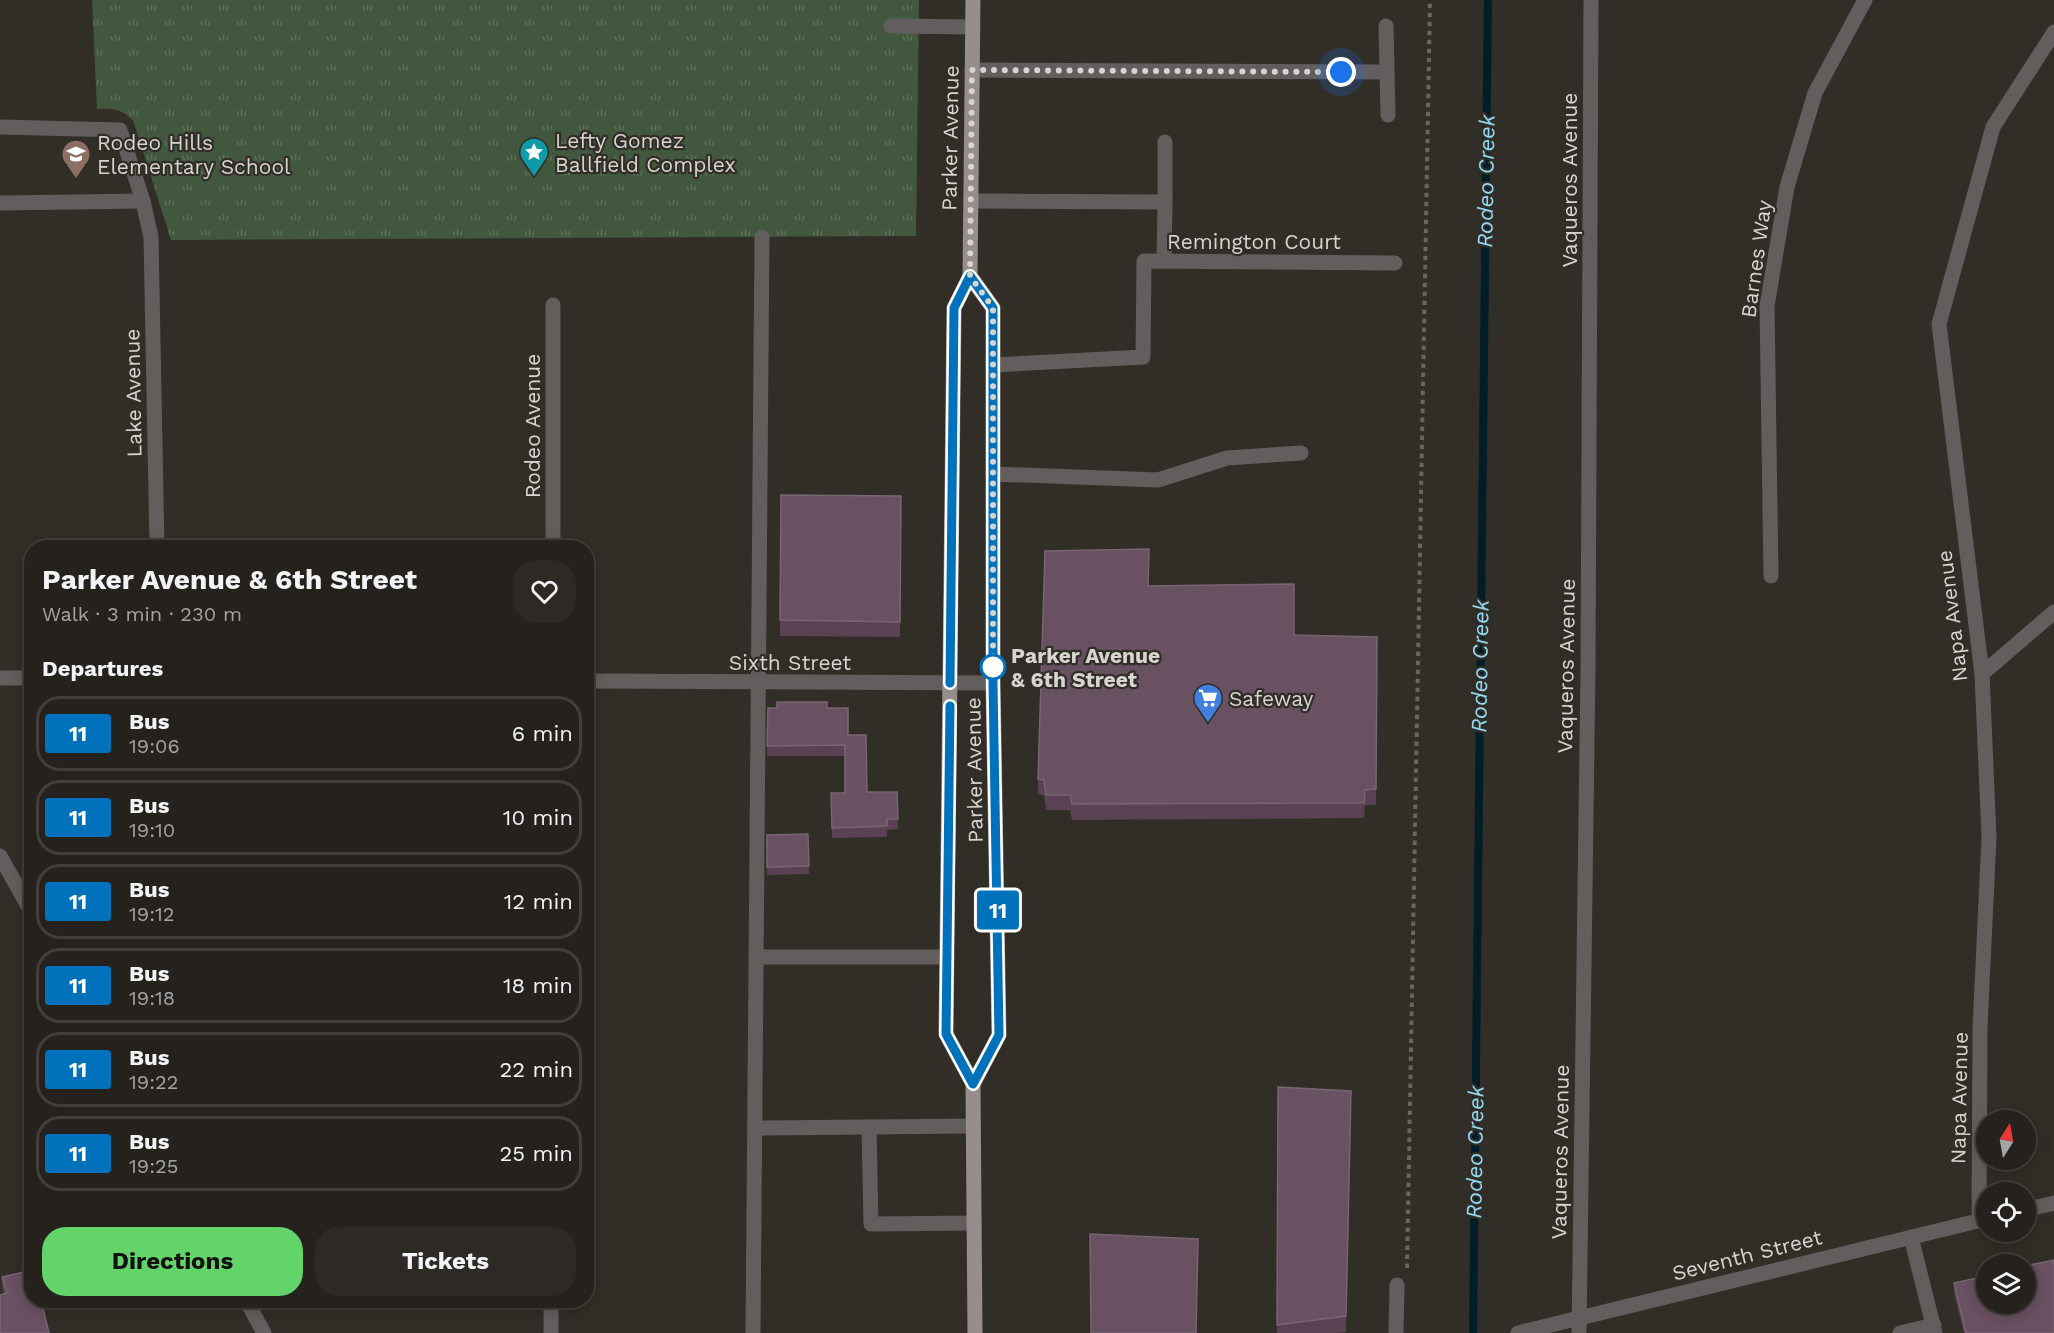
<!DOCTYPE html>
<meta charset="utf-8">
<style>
:root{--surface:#25221d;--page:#2d2a26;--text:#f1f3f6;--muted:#a3a4a4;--line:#423f3b;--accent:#63d469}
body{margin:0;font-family:"Work Sans",sans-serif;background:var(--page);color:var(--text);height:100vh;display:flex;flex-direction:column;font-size:22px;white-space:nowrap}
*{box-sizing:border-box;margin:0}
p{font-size:20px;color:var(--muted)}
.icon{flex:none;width:33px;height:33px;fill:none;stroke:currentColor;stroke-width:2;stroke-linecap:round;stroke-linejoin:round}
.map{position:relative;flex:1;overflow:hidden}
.drawer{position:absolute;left:24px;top:540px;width:570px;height:768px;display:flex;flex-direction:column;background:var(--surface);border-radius:24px;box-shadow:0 3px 15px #0003,0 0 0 2px var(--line)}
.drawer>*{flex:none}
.badge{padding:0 12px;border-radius:4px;font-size:21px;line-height:39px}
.needle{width:39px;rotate:11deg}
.fabs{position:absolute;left:1976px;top:1110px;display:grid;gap:12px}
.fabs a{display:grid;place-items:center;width:60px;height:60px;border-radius:50%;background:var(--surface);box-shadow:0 3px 15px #0003,0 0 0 2px var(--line);font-size:30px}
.you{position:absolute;width:30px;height:30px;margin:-15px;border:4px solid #fff;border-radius:50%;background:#1a73e8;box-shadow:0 0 0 9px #1a73e833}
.map>.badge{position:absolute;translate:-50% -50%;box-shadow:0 0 0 3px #fff}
h2{padding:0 18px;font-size:22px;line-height:54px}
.round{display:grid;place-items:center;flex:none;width:63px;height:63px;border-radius:24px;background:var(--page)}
.summary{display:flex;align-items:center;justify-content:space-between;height:102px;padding:0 18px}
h1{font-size:28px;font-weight:700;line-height:45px}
.primary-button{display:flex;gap:12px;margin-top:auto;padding:12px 18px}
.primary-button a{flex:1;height:69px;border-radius:24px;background:var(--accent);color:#111;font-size:24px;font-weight:700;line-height:69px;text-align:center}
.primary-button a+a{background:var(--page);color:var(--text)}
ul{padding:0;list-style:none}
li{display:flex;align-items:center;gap:18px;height:75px;margin:0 12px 9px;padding:0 6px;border:3px solid var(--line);border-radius:24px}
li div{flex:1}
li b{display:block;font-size:22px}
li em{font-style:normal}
li .badge{min-width:66px;font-weight:700;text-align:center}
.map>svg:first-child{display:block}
</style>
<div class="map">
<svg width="2054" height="1333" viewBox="0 0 2054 1333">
<defs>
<pattern id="park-tufts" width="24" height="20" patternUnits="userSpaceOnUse" patternTransform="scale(1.5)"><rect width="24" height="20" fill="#41583f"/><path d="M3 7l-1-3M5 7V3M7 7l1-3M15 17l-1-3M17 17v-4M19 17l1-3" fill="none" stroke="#5c6f5a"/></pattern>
</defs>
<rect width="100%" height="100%" fill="#312d27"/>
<!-- park -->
<path fill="url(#park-tufts)" d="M92,0H919L916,236L171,240L133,120C121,109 113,108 97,109Z"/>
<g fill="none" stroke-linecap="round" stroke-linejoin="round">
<!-- stream -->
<path stroke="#001e27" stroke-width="8" d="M1473,1333L1488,0"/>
<!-- path -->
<path stroke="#696560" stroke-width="4" stroke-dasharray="4.5 4.5" stroke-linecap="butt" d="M1407,1268L1430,0"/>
<!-- minor -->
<g stroke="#625e5e" stroke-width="15">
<path d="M891,26L973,27"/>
<path d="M1386,26L1388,115"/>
<path d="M972,70L1387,72"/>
<path d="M0,127L120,130L143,201L151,237L157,548"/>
<path d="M971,201L1165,202V142"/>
<path d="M0,203L143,201"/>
<path d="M1164,261L1165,202"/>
<path d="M993,365L1143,357L1144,261L1395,263"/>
<path d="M993,474L1158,480L1227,458L1301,453"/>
<path d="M553,548V305"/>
<path d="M1771,576L1767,306L1787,187L1815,93L1865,0"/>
<path d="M1982,674L2054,612"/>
<path d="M0,678H32"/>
<path d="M586,681L993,683"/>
<path d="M0,856L32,913"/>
<path d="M756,957H947"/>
<path d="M869,1127L871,1224L974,1223"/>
<path d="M755,1128L973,1126"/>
<path d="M2025,1210L2054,1203"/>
<path d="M1979,1221L1980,1028L1989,837L1982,674L1939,324L1993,127L2054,32"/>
<path d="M1911,1237L1935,1333"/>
<path d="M246,1300L264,1333"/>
<path d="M551,1333V1300"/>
<path d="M753,1333L762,237"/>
<path d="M1396,1333L1397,1285"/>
<path d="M1518,1333L1986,1219"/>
<path d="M1579,1333L1588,669L1591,0"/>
<path d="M1900,1333L1934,1325"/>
</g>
<!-- major -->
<g stroke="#968d8c" stroke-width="15">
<path d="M973,0L970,276L954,308L946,1034L973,1084L975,1333"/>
<path d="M970,276L993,308V683L999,1035L973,1084"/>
</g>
</g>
<!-- wall -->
<g fill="#5a4153">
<path d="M781,495L901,496L900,637L780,636Z"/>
<path d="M1149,564V586L1294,635L1377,637L1376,805H1365L1364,818L1072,820L1070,810H1046L1044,796L1038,794V779Z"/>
<path d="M768,708H827L848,735L867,792H897L898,829L887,830V837L832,838L831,793H845V756H767Z"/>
<path d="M808,834L809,874L767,875V835Z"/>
<path d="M1278,1087L1351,1091L1346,1332L1335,1333H1277Z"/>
<path d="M2,1277L32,1300L4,1294L2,1287Z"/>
<path d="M1954,1283L2054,1333H1964L1954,1293Z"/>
</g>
<!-- building -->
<g fill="#685161" stroke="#796572" stroke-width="1.5">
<path d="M781,495L901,496L900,622L780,620Z"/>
<path d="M1149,549L1148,586L1294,584V635L1377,637L1376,789L1365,790L1364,803L1072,804L1070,795H1046L1044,780L1038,779L1045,551Z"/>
<path d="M777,702H827V708H848V735H866L867,792H897L898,819H887V826L832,828L831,793H845V745L767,746L768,708H777Z"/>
<path d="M808,834L809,866L767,867V835Z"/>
<path d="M1278,1087L1351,1091L1346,1316L1277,1325Z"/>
<path d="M1090,1234L1198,1239L1196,1333H1091Z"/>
<path d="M2054,1260V1333H1966L1954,1283L1986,1276V1304H2025V1266Z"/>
<path d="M32,1270V1300H41L49,1333H0V1295L7,1293L2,1277Z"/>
</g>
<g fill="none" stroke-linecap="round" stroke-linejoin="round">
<!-- line casing -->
<g stroke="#fff" stroke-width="14">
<path id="line" d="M950,706L946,1034L973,1084L999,1035L993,683V308L970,276L954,308L950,683"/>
</g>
<!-- line -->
<use href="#line" stroke="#0072bc" stroke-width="9"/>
<!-- walk -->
<path stroke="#d7d4d1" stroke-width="6" stroke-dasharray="0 10.8" d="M993,667V308L970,276L972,70L1341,72"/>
</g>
<!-- icons -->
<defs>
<g id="sight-pin" transform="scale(1.5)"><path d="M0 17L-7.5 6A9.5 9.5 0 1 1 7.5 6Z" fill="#0f9aa8" stroke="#312d27"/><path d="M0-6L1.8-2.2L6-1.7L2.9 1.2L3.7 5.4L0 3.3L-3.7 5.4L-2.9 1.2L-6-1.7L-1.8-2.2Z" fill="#fff"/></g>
<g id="school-pin" transform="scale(1.5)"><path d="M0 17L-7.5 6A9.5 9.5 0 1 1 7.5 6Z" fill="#8d6e63" stroke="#312d27"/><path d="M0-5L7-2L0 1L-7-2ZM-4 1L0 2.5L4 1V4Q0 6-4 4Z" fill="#fff"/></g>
<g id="supermarket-pin" transform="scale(1.5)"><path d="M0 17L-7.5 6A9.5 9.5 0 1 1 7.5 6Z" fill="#3f7fe0" stroke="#312d27"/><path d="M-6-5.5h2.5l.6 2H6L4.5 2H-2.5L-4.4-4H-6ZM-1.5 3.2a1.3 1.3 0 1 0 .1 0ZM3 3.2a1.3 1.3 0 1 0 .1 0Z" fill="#fff"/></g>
</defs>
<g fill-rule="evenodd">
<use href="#sight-pin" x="534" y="152"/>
<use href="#school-pin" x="76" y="154"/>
<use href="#supermarket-pin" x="1208" y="698"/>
</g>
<!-- markers -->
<circle fill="#fff" stroke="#0072bc" stroke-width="3" cx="993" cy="667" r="12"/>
<g text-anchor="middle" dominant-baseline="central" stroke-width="4.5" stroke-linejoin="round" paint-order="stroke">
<!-- street labels -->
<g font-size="21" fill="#d7d4d1" stroke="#312d27">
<text transform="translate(950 138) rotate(-89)">Parker Avenue</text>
<text transform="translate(1569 180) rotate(-90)">Vaqueros Avenue</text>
<text x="1254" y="241">Remington Court</text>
<text transform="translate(1756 259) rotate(-82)">Barnes Way</text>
<text transform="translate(133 393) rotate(-91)">Lake Avenue</text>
<text transform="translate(532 426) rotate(-90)">Rodeo Avenue</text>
<text transform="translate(1952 616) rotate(-97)">Napa Avenue</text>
<text x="790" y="662">Sixth Street</text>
<text transform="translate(1566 666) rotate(-89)">Vaqueros Avenue</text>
<text transform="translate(974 770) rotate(-91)">Parker Avenue</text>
<text transform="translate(1959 1098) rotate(-89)">Napa Avenue</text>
<text transform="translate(1560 1152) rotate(-89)">Vaqueros Avenue</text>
<text transform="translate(1747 1255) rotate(-14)">Seventh Street</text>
</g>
<!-- poi labels -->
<g font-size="21" fill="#d7d4d1" stroke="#312d27" text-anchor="start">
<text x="555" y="140">Lefty Gomez<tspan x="555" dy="24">Ballfield Complex</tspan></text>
<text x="97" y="142">Rodeo Hills<tspan x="97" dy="24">Elementary School</tspan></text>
<text x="1229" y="698">Safeway</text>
</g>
<!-- stop labels -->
<g font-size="21" font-weight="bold" fill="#d7d4d1" stroke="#312d27" text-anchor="start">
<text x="1011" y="655">Parker Avenue<tspan x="1011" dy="24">&amp; 6th Street</tspan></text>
</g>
<!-- water labels -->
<g font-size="22" font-style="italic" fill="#92daf3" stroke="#312d27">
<text transform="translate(1486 181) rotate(-89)">Rodeo Creek</text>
<text transform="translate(1480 666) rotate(-89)">Rodeo Creek</text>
<text transform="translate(1475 1152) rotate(-89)">Rodeo Creek</text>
</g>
</g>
</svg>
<div class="fabs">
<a><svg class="needle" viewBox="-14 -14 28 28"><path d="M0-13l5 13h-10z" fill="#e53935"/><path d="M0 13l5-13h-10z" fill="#a3a4a4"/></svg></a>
<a><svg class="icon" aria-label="locate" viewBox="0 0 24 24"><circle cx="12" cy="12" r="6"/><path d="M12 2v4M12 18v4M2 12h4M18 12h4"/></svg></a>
<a><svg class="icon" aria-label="layers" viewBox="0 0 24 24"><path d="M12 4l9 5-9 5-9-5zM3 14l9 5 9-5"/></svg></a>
</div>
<div class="you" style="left:1341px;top:72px"></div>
<b class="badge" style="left:998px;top:910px;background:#0072bc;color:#fff">11</b>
<section class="drawer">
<div class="summary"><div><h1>Parker Avenue &amp; 6th Street</h1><p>Walk · 3 min · 230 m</p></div><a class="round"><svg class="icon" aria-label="heart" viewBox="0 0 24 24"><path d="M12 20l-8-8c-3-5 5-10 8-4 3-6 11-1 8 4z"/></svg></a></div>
<h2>Departures</h2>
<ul>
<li><span class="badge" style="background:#0072bc;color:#fff">11</span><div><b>Bus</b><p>19:06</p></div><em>6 min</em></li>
<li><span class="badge" style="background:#0072bc;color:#fff">11</span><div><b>Bus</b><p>19:10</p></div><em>10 min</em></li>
<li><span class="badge" style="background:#0072bc;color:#fff">11</span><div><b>Bus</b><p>19:12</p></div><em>12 min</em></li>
<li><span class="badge" style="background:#0072bc;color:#fff">11</span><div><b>Bus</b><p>19:18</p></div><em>18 min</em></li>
<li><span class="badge" style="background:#0072bc;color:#fff">11</span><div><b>Bus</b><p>19:22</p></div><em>22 min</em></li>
<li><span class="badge" style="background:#0072bc;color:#fff">11</span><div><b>Bus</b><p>19:25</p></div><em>25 min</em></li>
</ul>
<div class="primary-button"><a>Directions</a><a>Tickets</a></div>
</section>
</div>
